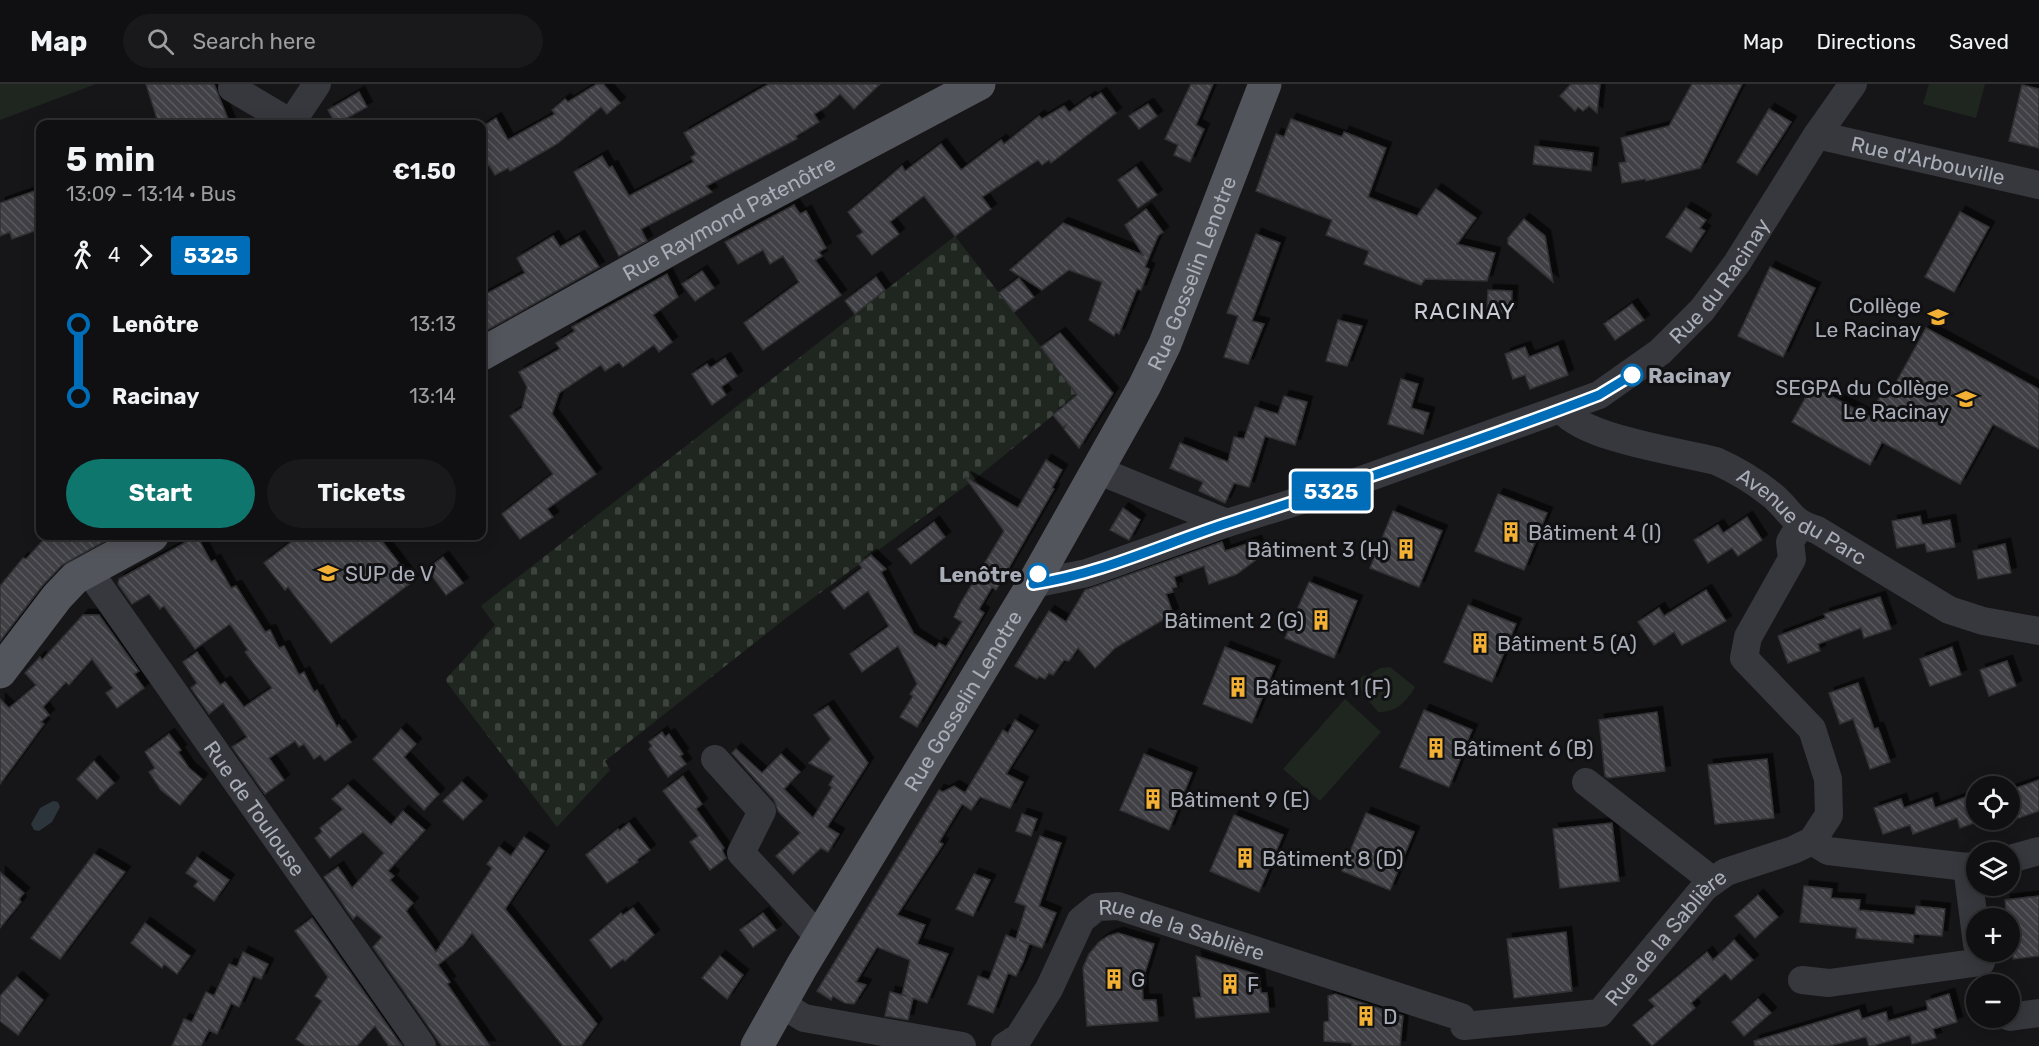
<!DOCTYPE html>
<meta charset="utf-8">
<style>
:root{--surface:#101012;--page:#19191b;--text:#f1f3f6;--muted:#9c9d9f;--line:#303032;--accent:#0f766e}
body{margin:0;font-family:Rubik,sans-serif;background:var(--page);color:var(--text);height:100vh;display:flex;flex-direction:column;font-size:22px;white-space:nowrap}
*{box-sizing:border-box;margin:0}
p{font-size:20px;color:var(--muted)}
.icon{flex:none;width:33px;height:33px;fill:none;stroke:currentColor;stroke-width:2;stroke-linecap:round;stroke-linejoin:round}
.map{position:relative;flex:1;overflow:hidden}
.drawer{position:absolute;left:36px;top:36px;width:450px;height:420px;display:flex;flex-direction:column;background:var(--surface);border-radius:12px;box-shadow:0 3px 15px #0003,0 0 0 2px var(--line)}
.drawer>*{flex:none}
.badge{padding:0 12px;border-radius:4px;font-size:21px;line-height:39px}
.tools{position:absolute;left:1966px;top:692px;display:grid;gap:12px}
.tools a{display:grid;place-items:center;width:54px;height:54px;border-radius:50%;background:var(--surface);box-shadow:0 3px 15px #0003,0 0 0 2px var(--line);font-size:30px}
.map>.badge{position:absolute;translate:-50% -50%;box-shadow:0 0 0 3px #fff}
.legs{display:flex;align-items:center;gap:9px;height:66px;padding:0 30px;font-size:20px}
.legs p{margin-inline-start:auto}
.overview{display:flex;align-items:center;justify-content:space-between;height:102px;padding:0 30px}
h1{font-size:33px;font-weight:700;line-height:45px}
.button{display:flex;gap:12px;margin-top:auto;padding:12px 30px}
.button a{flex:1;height:69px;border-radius:36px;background:var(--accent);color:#fff;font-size:24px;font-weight:700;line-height:69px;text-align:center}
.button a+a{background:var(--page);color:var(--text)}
ul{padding:0 30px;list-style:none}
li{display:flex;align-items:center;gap:21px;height:72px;font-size:22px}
li i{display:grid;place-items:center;width:9px;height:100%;margin:0 8px;background:currentColor}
li i::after{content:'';width:15px;height:15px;margin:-8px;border:4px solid;border-radius:50%;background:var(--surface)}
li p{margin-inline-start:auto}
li:first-child i{background:linear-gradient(#0000 50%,currentColor 0)}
li:last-child i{background:linear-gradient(currentColor 50%,#0000 0)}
header{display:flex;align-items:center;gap:36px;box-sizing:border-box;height:84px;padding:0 30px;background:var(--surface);border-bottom:2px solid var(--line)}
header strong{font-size:28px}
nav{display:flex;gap:33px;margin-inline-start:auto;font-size:21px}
.search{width:420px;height:54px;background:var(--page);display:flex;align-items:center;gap:15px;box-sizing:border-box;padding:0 21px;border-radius:33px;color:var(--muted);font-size:22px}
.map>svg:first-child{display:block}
</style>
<header>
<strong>Map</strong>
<div class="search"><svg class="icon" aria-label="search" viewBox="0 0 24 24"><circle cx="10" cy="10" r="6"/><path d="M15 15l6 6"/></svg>Search here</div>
<nav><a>Map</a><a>Directions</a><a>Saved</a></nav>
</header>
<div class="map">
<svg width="2039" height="962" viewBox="0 0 2039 962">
<defs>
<pattern id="cemetery-stones" width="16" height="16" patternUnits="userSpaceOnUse" patternTransform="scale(1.5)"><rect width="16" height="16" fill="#1e261f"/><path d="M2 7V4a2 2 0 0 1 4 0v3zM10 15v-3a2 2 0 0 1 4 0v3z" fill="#3c433d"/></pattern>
<pattern id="building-back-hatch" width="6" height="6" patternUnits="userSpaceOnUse" patternTransform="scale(1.5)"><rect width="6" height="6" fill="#404145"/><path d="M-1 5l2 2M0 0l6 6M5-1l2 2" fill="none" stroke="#595a5e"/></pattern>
<filter id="shadow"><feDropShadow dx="5.5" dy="-5.5" stdDeviation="0" flood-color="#0009"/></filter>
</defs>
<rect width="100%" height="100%" fill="#161618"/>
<!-- cemetery -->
<path fill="url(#cemetery-stones)" d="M955,152L1078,311L975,395L786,534L605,677L610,686L557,743L445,596L495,541L481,522Z"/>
<!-- park -->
<g fill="#1e261f">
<path d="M0,0H96L0,36Z"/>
<path d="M1929,0H1985L1976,34L1923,20Z"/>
<path d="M1390,583L1415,603C1407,617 1396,629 1378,628C1371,619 1360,609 1358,597L1364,591L1367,592L1380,584Z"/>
<path d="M1345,615L1381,648L1320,717L1283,685Z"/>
</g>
<!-- water -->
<path fill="#2c353c" d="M53,717L58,718L60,723L52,738L39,747L34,746L31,740L40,724Z"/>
<!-- building -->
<g fill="url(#building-back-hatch)" stroke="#303034" stroke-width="1.5" filter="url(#shadow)">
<path d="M146,0H214L230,40H168L166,36L158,38Z"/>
<path d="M597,0H603L620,19L607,30L601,23L557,60L510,87L508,84L495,91L489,81L482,85V43L496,34L508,56L555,30L552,26L565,15L568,18Z"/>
<path d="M769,0H880L854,25L840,10L826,23L814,30L819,38L796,52L797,55L706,102L712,108L641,145L647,157L619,172L574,88L602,72L609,84L612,82L629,112L694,78L691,73L696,70L684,49Z"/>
<path d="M1191,0H1213L1196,41L1204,45L1190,78L1174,71L1178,61L1165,55Z"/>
<path d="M1571,0H1600L1597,29L1589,22L1583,27L1578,23L1575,27L1560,12Z"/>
<path d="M1692,0H1742L1700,84L1646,97L1645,95L1622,99L1619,79L1626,78L1621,54L1669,42Z"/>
<path d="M2022,1L2039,5V64L2009,57Z"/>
<path d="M359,8L367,23L336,40L328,26Z"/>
<path d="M1101,9L1116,29L1051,79L1049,76L1042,81L1038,76L982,113L991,125L955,152L924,112L890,138L899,150L872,171L857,152L863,148L848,128L902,82L905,87L941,60L961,86L1001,56L1004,60L1039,32L1042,35L1064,22L1069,28L1090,13L1092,15Z"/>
<path d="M1148,20L1157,32L1139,45L1129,32Z"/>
<path d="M1769,25L1791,38L1757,91L1737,78Z"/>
<path d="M1291,35L1342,53L1344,48L1386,64L1368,113L1417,132L1436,105L1476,134L1457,160L1495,169L1487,197L1425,195L1421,201L1364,180L1369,167L1326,151L1332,136L1256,107L1276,50L1284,53Z"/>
<path d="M1535,62L1593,69L1591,87L1533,80Z"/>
<path d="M1136,83L1157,111L1138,124L1118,96Z"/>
<path d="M40,105V145L12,155L10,148L0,152V119Z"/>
<path d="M794,121L800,130L806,127L826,164L819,168L822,172L815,176L841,211L763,266L744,239L799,198L783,172L770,180L763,166L738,180L725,158Z"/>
<path d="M1686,124L1706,136L1700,144L1705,147L1691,168L1666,153Z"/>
<path d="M1146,125L1163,148L1158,152L1145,183L1149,185L1141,206L1137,205L1119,250L1116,248L1114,252L1089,236L1102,198L1069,186L1042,206L1010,186L1063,139L1143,171L1125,141Z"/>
<path d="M1960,128L1989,143L1954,208L1925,193Z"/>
<path d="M1524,135L1545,152L1553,198L1508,160V154Z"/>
<path d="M1256,150L1280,159L1252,237L1264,240L1248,280L1224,273L1238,232L1227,229Z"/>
<path d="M553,152L560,163L579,152L599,183L482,249V212L525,189L517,174Z"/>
<path d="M1770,183L1815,204L1783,273L1738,252Z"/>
<path d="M702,187L714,204L695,217L682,200Z"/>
<path d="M667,190L678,213L653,231L672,258L659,268L654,261L623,283L619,278L605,287L601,281L559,309L552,330L596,390L547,425L553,433L520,455L502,430L553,390L510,332L522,324L527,303L519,288L560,265L556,259L575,247L572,243Z"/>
<path d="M876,193L885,206L855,230L845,217Z"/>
<path d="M1019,194L1034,213L1014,228L999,209Z"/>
<path d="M1488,206L1512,207L1511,230L1487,226Z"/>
<path d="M1632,220L1644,236L1615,256L1604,240Z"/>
<path d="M1338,236L1362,242L1347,282L1326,277Z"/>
<path d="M1926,244L2039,305V365L1993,340L1960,400L1882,358L1870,381L1792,338L1812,302L1870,333L1881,310L1888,313Z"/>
<path d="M1060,249L1113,309L1079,364L1064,345L1066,341L1063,343L1053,331L1077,311L1041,263Z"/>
<path d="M1558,262L1568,291L1530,305L1525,291L1513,295L1505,270L1525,263L1529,273Z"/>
<path d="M725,274L737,292L721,303L726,311L712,321L692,290L707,280L710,284Z"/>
<path d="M1401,295L1418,300L1411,324L1429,329L1423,350L1388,340Z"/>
<path d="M1284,312L1307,318L1295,361L1265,352L1249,403L1234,399L1225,419L1199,407L1203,398L1170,384L1180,359L1228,378L1234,353L1244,355L1255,323L1278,330Z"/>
<path d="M1046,376L1062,386L1052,404L1054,405L996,506L992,503L979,525L984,529L917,643L900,633L913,612L910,610L917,600L898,562L862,588L850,570L889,542L868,507L844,525L831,508L862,484L859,480L871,471L886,485L881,488L914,550L936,564L939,559L946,563L962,538L954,533L960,520L1004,447L965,393L1018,424Z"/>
<path d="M1498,410L1547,429L1524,486L1475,467Z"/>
<path d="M1123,424L1140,436L1129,456L1110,446Z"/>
<path d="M1393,427L1442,447L1419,503L1370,484Z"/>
<path d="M1920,432L1922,441L1950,436L1955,463L1927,468L1925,459L1897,464L1892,437Z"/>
<path d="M1747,433L1762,456L1738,472L1732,464L1708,479L1694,456L1718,441L1723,449Z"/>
<path d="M934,438L945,453L911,480L898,465Z"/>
<path d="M47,452H114L62,481L42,502L0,557V502L23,474L26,475Z"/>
<path d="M197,452L211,478L215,476L231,504L236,502L265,548L270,546L279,564L284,562L299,591L304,588L314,608L317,606L337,643L339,641L351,658L325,677L320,671L314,675L304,660L299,663L295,657L269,674L284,696L265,710L232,663L247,653L223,619L209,630L191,604L197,599L183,578L197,568L220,601L225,598L244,623L272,604L245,568L248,566L230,540L195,565L164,522L160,525L149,510L132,520L118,500L119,495Z"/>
<path d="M299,452H378L413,497L331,559L288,503L285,506L264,479Z"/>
<path d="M1256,457L1261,472L1237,490L1209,500L1204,482L1174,493L1177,503L1172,504L1173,508L1166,510L1173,530L1115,564L1095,584L1078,564L1069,577L1064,576L1053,591L1049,589L1045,595L1039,592L1037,595L1015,582L1049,527L1066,538L1085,506L1222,458L1225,467Z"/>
<path d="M2005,460L2011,489L1978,495L1973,467Z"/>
<path d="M443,473L463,499L446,511L427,485Z"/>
<path d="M1309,498L1357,517L1334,574L1285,554Z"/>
<path d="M1706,506L1726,537L1682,561L1674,548L1654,561L1638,538L1659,524L1664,532Z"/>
<path d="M1880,513L1891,545L1864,554L1861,544L1818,560L1820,567L1788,579L1778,552L1826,534L1824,530Z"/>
<path d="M1468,521L1516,540L1492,598L1444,578Z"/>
<path d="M83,531H99L139,587L134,590L144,604L117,624L106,609L113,604L92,575L69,601L66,598L43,623L49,631L41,638L44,640L0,700V615L9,624L36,601L25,589L40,573L42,576Z"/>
<path d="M1225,563L1275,582L1252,639L1203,620Z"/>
<path d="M1952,563L1961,591L1930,602L1920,575Z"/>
<path d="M2007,577L2016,602L1989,612L1980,586Z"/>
<path d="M1858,599L1874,645L1878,644L1890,678L1870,685L1853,635L1840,640L1829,609Z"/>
<path d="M828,622L868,679L827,743L839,750L828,768L821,764L793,790L776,772L800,749L778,727L774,716L732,669L736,665L762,689L781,670L800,688L784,705L813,734L832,703L829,701L834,692L809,679L831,655L814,631Z"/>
<path d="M1424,626L1472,646L1449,703L1400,683Z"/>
<path d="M1657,628L1665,687L1608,694L1605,692L1599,636Z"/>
<path d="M1015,636L1033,647L1006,690L1023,698L1010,724L980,713L971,726L962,720L939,758L943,760L897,831L925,841L917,860L948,870L927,919L913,914L908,936L885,932L890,908L906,912L902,911L910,876L877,863L856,898L866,901L854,920L845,919L833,912L831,916L817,907L939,706L943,708L954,702L965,709L1003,646L1008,649Z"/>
<path d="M401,645L416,660L404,673L439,710L424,726L373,675Z"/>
<path d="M662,648L665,653L669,650L683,670L680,672L686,680L668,693L649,665L652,662L649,658Z"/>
<path d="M169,650L181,666L178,668L189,684L202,695L180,721L161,706L149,688L155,684L145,668Z"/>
<path d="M1144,670L1192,689L1169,746L1120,726Z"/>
<path d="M1767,675L1774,734L1715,740L1708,681Z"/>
<path d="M94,677L114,699L97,715L77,695Z"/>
<path d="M683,692L702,720L696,725L724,764L722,766L726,774L710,786L690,758L698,752L663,707Z"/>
<path d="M2039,696V727L2010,737V706Z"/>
<path d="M462,698L482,717L463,736L443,717Z"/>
<path d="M348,701L391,741L403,727L425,746L388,787L394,792L390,796L413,819L406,827L436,868L492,784L487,780L499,763L511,772L524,753L544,767L505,825L597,940L581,962H563L472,849L463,861L438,881L450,898L447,900L490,962H442L373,863L382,853L357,831L353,835L324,793L338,783L352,804L384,769L363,748L330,774L315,754L322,748L320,744L343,725L332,715Z"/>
<path d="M1977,709V738L1960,744L1957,734L1913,750L1910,741L1883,750L1874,724L1901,715L1904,724L1932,714L1935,724Z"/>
<path d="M1366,729L1414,748L1390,806L1342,787Z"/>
<path d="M1022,730L1037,735L1031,752L1016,747Z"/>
<path d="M1234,731L1283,751L1259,808L1210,787Z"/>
<path d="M629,739L650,766L637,776L638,778L607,799L586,771L618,745L619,747Z"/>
<path d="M1612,739L1619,797L1560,804L1553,745Z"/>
<path d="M1040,752L1061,759L1039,822L1056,829L1042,864L1019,856L1029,860L1023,878L1016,892L1008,889L993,929L968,920L978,892L989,896L1006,851L1016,855L1026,822L1015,818Z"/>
<path d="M94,770L125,788L60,875L31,854Z"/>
<path d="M197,773L229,796L214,817L194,802L198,797L186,789Z"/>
<path d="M0,788L24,809L19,815L21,818L0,844Z"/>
<path d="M974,790L990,796L973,832L956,825Z"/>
<path d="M1804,802L1832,805L1831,814L1860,816L1859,826L1915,831L1916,822L1945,825L1942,852L1914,850L1913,859L1856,854L1857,844L1800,838Z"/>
<path d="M1758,811L1778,833L1755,854L1735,832Z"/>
<path d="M2039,812V872L2013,875L2010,834H2007L2005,816Z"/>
<path d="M633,824L654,851L625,877L623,875L611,884L590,856L621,829L623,831Z"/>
<path d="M763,829L776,846L753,863L740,846Z"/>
<path d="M312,834L402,962H389L375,942L357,962H306L296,955L322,917L315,912L328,893L295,847Z"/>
<path d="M145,839L190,872L177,890L164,880L162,884L131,859Z"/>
<path d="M1566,848L1572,907L1514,914L1507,855Z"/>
<path d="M1118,849L1154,860L1142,898L1143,916H1156L1158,937L1087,942L1083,884L1089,870L1099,858L1108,852Z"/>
<path d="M1734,856L1753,876L1731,896L1725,889L1691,919L1695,924L1652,962L1633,941L1655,922L1649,916L1707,868L1713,876Z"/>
<path d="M243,868L268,880L261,895L253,892L239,923L231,919L217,950L209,946L201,962H172L184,935L192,938L206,908L214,912L229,880L237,883Z"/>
<path d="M720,872L743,891L727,915L702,894Z"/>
<path d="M1196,872L1259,891L1261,909H1267L1269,928L1196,934L1193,914L1201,913Z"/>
<path d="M17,893L43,916L18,951L0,937V912Z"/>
<path d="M1335,910L1403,932L1400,962H1352V959L1324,957V938L1329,937L1328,912Z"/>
<path d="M1949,910L1957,938L1933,945L1936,954L1912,960L1910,951L1872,962H1869L1866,953L1829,962H1755L1754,957L1859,926L1862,935L1886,928L1888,937L1928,926L1926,917Z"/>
<path d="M1758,915L1771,929L1744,952L1732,938Z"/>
</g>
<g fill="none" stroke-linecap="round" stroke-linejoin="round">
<!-- minor -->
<g stroke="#37383d" stroke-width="28">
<path d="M232,4L291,39L317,0"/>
<path id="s1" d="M1817,51L2039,101"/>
<path id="s2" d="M1562,326C1586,355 1676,367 1716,377C1736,386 1756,398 1773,412C1792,428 1790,438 1817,446L1949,526L1983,537L2039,547"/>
<path d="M1097,386L1227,439"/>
<path id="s3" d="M88,486L422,962"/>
<path id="s4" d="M1033,500L1087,489L1227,439L1328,408L1599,311L1660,268L1702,226L1737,179L1817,51L1853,0"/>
<path d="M715,675L762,727L741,769L819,853"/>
<path d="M1586,698L1713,797"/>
<path d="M1812,757L1828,767L1967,783L1977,781"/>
<path d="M2010,775L2039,767"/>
<path d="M1967,783L1977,860"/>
<path d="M1802,896L1829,899L1981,878"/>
<path d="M780,919L804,934L962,962"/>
<path d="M2010,933L2039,929"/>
<path id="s5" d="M1005,962L1019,953L1049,905L1081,836L1097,823L1118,822L1461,933L1464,942L1600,929L1705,803L1726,788L1793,766L1812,757L1829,731L1828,695L1812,645L1744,574L1748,553L1792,475L1790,458L1800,441"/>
</g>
<!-- major -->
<g stroke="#53555c" stroke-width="33">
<path id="s6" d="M482,270L735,129L979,0"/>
<path d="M0,588L57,513L75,494L152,452"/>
<path id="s7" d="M757,962L802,882L1033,500L1144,303L1165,260L1265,0"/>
</g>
</g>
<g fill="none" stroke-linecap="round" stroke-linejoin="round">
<!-- line-1 casing -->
<g stroke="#fff" stroke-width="14">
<path id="line-1" d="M1038,490L1033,500C1101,490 1163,460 1228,439C1353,399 1477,358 1599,311L1632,291"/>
</g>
<!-- line-1 -->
<use href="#line-1" stroke="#006db8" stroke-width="9"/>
</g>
<!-- icons -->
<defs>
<g id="school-bare" transform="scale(1.62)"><path d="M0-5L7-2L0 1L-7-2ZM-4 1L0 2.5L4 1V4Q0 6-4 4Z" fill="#f2b134" stroke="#111113" stroke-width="2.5" paint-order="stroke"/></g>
<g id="building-bare" transform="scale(1.62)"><path d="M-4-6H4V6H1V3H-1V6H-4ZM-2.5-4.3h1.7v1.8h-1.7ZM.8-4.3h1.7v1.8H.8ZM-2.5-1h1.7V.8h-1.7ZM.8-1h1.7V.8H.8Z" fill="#f2b134" stroke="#111113" stroke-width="2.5" paint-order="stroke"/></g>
<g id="university-bare" transform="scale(1.62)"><path d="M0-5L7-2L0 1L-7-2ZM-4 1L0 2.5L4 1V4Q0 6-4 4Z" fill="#f2b134" stroke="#111113" stroke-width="2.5" paint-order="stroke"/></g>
</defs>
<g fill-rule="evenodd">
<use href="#school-bare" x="1938" y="233"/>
<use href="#school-bare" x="1966" y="315"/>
<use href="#building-bare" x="1511" y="448"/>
<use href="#building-bare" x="1406" y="465"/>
<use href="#university-bare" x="328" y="489"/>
<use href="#building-bare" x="1321" y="536"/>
<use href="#building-bare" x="1480" y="559"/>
<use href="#building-bare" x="1238" y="603"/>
<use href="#building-bare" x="1436" y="664"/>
<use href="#building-bare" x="1153" y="715"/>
<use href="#building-bare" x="1245" y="774"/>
<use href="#building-bare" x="1114" y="895"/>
<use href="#building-bare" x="1230" y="900"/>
<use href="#building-bare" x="1366" y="932"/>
</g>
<!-- markers -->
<g fill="#fff" stroke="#006db8" stroke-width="3">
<circle cx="1632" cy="291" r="10"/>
<circle cx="1038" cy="490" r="10"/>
</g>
<g text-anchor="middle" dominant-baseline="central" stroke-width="6" stroke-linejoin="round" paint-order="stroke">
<!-- street labels -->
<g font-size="21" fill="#a8adb8" stroke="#111113">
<text stroke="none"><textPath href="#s1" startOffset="114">Rue d'Arbouville</textPath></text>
<text stroke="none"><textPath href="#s6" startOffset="282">Rue Raymond Patenôtre</textPath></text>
<text stroke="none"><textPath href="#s7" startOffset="888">Rue Gosselin Lenotre</textPath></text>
<text stroke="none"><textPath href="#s4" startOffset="765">Rue du Racinay</textPath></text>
<text stroke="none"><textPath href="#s2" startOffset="267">Avenue du Parc</textPath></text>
<text stroke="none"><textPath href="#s7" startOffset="402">Rue Gosselin Lenotre</textPath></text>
<text stroke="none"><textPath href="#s3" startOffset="291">Rue de Toulouse</textPath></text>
<text stroke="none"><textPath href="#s5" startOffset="258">Rue de la Sablière</textPath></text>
<text stroke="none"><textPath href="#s5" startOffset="798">Rue de la Sablière</textPath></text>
</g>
<!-- poi labels -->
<g font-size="21" fill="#a8adb8" stroke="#111113" text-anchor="start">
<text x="1921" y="221" text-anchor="end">Collège<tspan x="1921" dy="24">Le Racinay</tspan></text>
<text x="1949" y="303" text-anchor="end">SEGPA du Collège<tspan x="1949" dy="24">Le Racinay</tspan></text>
<text x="1528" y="448">Bâtiment 4 (I)</text>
<text x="1389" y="465" text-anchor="end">Bâtiment 3 (H)</text>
<text x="345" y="489">SUP de V</text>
<text x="1304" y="536" text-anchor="end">Bâtiment 2 (G)</text>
<text x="1497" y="559">Bâtiment 5 (A)</text>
<text x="1255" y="603">Bâtiment 1 (F)</text>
<text x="1453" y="664">Bâtiment 6 (B)</text>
<text x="1170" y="715">Bâtiment 9 (E)</text>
<text x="1262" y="774">Bâtiment 8 (D)</text>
<text x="1131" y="895">G</text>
<text x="1247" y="900">F</text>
<text x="1383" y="932">D</text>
</g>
<!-- stop labels -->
<g font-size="21" font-weight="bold" fill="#a8adb8" stroke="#111113" text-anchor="start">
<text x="1648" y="291">Racinay</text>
<text x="1022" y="490" text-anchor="end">Lenôtre</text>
</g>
<!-- neighbourhood labels -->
<g font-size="22" letter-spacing="1.5" fill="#c9ccd4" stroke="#111113">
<text x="1465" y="227">RACINAY</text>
</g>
</g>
</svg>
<div class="tools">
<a><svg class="icon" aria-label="locate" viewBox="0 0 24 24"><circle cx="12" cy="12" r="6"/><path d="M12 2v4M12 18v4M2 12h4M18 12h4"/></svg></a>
<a><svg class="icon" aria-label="layers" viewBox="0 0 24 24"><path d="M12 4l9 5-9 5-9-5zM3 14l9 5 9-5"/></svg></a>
<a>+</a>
<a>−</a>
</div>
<b class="badge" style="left:1331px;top:407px;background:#006db8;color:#fff">5325</b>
<section class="drawer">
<div class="overview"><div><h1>5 min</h1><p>13:09 – 13:14 · Bus</p></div><b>€1.50</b></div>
<div class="legs"><svg class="icon" aria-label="walk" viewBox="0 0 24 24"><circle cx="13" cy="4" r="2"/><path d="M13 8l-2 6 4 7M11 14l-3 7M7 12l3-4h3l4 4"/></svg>4<svg class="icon" aria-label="forward" viewBox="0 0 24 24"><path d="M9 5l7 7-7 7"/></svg><b class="badge" style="background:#006db8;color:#fff">5325</b></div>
<ul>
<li><i style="color:#006db8"></i><b>Lenôtre</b><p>13:13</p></li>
<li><i style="color:#006db8"></i><b>Racinay</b><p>13:14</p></li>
</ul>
<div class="button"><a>Start</a><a>Tickets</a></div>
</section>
</div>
